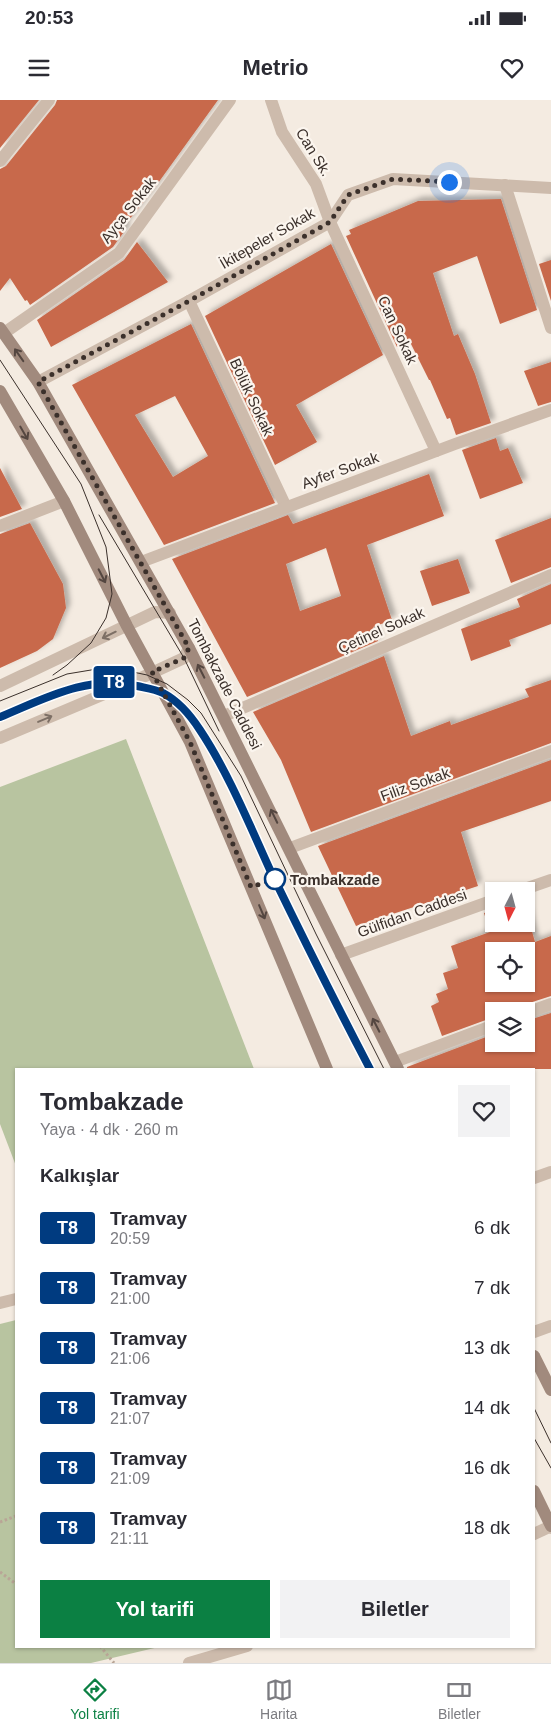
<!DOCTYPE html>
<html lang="tr">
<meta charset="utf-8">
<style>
:root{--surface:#fff;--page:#f2f2f3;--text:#2b2b33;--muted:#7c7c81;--line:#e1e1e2;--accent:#0b8043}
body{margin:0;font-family:Helvetica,sans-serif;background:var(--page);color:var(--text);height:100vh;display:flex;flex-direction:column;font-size:19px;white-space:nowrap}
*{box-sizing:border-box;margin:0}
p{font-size:16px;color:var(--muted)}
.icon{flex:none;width:28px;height:28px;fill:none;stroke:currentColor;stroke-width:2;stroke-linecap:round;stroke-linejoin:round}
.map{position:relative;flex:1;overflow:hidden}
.panel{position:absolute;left:15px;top:968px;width:520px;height:580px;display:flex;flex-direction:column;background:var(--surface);border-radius:0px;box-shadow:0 1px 4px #0004}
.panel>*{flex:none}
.badge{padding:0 10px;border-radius:4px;font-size:18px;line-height:32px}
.needle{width:32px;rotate:186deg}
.fabs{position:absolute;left:485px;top:782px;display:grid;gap:10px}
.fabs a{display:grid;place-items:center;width:50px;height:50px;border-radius:0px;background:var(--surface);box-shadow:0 1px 4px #0004;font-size:25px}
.you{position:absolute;width:25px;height:25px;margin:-12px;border:4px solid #fff;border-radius:50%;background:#1a73e8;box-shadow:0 0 0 8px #1a73e833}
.map>.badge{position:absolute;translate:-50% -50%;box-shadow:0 0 0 2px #fff}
h2{padding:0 25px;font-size:19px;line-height:45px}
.round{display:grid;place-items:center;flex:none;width:52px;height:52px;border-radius:0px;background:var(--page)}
.summary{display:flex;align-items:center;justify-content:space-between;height:85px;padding:0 25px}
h1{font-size:24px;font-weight:700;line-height:38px}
.primary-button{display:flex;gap:10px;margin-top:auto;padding:10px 25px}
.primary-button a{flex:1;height:58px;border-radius:0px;background:var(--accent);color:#fff;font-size:20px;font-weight:700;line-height:58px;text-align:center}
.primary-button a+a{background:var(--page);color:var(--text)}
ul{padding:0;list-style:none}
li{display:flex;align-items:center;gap:15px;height:60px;padding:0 25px}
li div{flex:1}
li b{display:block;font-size:19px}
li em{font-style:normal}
li .badge{min-width:55px;font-weight:700;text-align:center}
.status{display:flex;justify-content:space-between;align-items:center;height:35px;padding:0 25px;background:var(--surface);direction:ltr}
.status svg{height:14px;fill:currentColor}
header{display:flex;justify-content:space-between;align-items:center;height:65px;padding:0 25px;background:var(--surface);font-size:22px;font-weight:700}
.menu{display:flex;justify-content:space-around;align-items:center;height:70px;border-top:1px solid var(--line);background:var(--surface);font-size:14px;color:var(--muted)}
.menu a{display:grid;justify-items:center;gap:2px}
.menu .on{color:var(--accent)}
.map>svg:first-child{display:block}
</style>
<div class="status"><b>20:53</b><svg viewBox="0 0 49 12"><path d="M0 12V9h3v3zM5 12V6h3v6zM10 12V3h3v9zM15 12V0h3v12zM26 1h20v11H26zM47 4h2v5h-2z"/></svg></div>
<header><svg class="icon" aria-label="menu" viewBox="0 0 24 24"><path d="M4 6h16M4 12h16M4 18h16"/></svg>Metrio<svg class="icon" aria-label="heart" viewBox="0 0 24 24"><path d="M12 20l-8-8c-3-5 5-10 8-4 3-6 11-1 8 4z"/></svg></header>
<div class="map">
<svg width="551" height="1563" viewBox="0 0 551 1563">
<defs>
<filter id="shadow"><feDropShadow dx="4.5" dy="-4.5" stdDeviation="2.5" flood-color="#0004"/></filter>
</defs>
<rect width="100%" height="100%" fill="#f4ebe1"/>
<!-- green -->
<g fill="#b8c4a0">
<path d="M126,639L254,969H16V1066L0,1024V687Z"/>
<path d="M16,1220V1546H163L91,1563H0V1224Z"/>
</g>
<!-- building -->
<g fill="#c8694b" fill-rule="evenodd" filter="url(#shadow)">
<path d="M0,0H39L0,48Z"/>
<path d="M57,0H218L153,90L124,126L126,129L113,147L30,205L27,200L25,201L10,178L0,191V69L6,66L55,5Z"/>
<path d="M501,99L537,210L500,224L477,156L433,173L454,236L458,234L475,274L491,323L456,335L450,318L447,319L430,280H429L409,240L397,247L346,136L351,134L349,130L418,101Z"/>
<path d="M137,142L168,182L51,247L37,220L124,160Z"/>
<path d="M331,144L383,255L296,305L317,342L275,365L205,216Z"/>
<path d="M551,160V201L539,164Z"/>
<path d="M191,224L275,403L164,445L72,285ZM175,296L208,356L173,377L135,315Z"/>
<path d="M551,262V302L538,306L524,271Z"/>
<path d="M496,338L500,351L508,348L523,383L480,399L462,350Z"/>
<path d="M0,368L22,409L0,417Z"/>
<path d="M429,374L444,416L367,445L392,520L373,527L378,541L247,597L172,459L288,415L293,424ZM326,448L341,496L300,511L286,464Z"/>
<path d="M551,418V467L511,483L495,440Z"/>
<path d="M30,423L63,484L66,508L53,539L37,551L0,568V434Z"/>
<path d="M458,459L470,493L432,506L420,471Z"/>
<path d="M551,484V524L509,540L511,546L471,561L461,529L520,507L517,499Z"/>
<path d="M384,556L411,636L450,621L451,625L529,597L525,589L551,580V643L311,732L281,660L253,612Z"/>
<path d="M551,660V701L461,732L478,786L356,826L318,746Z"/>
<path d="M494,810V824H526V810L535,842L551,836V896L523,905L518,911H494V917L442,936L431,906L439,902L436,894L448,889L443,873L458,868L451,846L490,832L484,813ZM494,851H526V884H494Z"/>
<path d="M551,913V969H407V967L494,934V944H526V921Z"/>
</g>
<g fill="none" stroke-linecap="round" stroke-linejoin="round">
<!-- path -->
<g stroke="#b9a596" stroke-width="3" stroke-dasharray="2.5 2.5" stroke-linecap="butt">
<path d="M0,1422L16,1416"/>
<path d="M0,1472L16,1484"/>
<path d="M100,1546L114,1563"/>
</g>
<!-- street -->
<g stroke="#cdbbac" stroke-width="12">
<path d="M271,0L282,32L316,84L330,122L436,351"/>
<path d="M0,61L49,0"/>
<path d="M505,85L551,228"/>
<path d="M189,201L286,407"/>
<path d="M4,233L119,153L230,0"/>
<path d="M38,282L189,201L330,122L348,95L393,79L551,88"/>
<path d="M0,426L64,401"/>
<path d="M141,462L455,344L551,310"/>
<path d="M0,586L155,512L170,513"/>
<path d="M224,616L551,475"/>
<path d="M0,638L128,584L184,558L189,548"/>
<path d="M290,748L551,651"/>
<path d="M519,791L551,780"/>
<path d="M341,855L494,800"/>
<path d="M526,913L551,904"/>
<path d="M395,962L494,925"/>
<path d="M534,1078L551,1072"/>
<path d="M0,1203L16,1199"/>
<path d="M534,1232L551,1226"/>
<path d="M534,1434L551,1426V1428"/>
<path d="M189,1563L247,1546"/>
</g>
<!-- secondary -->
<g stroke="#a18a7d" stroke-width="12">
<path d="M0,228L38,282L189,548L398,969"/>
<path d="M0,291L64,401L127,526L190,642L327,969"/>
<path d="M534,1256L551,1290"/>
<path d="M534,1391L551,1426"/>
</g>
<!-- tram -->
<g stroke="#3b302b" stroke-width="1">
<path d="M0,260L81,384L106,447L112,494L106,518L91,543L67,565L53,575"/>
<path d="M99,415L184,558L219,631"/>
<path d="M0,601L67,574L103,568L119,569L147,575L167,584L188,600L201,613L241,676L316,834L384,969"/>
<path d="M0,617C46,598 86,575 137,586C146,588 155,590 163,593C178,601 191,616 200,630C227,671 246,718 267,762C300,832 334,901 370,969"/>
<path d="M534,1308L551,1343"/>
<path d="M534,1338L551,1368"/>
</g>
</g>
<!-- one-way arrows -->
<defs><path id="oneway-shaft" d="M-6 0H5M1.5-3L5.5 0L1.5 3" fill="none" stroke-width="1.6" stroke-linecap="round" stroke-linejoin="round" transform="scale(1.25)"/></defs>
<g stroke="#544640">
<use href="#oneway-shaft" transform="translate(19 255) rotate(-125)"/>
<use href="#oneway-shaft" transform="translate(24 333) rotate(60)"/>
<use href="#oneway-shaft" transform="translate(102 476) rotate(63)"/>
<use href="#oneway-shaft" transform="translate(201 571) rotate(-117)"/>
<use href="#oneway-shaft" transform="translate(274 716) rotate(-116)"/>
<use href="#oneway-shaft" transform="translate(262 812) rotate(67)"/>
<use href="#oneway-shaft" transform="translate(376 925) rotate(-117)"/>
</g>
<g stroke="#7d6f65">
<use href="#oneway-shaft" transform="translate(109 535) rotate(154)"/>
<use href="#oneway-shaft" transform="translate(45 619) rotate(-23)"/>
</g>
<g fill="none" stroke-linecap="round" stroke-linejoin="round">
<!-- line casing -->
<g stroke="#fff" stroke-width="11">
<path id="line" d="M0,617C46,598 86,575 137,586C146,588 155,589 163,593C178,601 191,616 200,630C228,672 250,726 271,772C303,838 336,904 370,969"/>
</g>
<!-- line -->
<use href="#line" stroke="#003b80" stroke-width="8"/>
<!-- walk -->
<path stroke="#3b302b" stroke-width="5" stroke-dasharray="0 9" d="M275,779L251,787L190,642L152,572L184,558L189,548L38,282L189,201L330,122L348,95L393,79L449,82"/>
</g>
<!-- markers -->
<circle fill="#fff" stroke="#003b80" stroke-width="2.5" cx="275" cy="779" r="10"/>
<g text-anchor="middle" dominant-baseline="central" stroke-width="4.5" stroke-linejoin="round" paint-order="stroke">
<!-- street labels -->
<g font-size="15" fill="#3b302b" stroke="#fbf5ee">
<text transform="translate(314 52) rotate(58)">Can Sk.</text>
<text transform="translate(128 110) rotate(-52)">Ayça Sokak</text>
<text transform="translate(267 138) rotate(-30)">İkitepeler Sokak</text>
<text transform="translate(398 230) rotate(65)">Can Sokak</text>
<text transform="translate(252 297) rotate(65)">Bölük Sokak</text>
<text transform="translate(340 370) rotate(-20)">Ayfer Sokak</text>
<text transform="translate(381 530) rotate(-24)">Çetinel Sokak</text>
<text transform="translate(225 584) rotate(63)">Tombakzade Caddesi</text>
<text transform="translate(415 684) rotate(-20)">Filiz Sokak</text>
<text transform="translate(412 813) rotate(-20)">Gülfidan Caddesi</text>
</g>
<!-- stop labels -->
<g font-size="15" font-weight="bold" fill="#3b302b" stroke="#fbf5ee" text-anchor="start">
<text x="290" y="779">Tombakzade</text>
</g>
</g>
</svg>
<div class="fabs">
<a><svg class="needle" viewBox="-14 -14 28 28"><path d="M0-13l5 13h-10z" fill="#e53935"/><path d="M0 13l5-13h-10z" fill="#7c7c81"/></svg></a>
<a><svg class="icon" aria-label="locate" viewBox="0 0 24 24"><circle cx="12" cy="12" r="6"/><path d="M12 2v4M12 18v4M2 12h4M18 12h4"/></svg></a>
<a><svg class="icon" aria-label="layers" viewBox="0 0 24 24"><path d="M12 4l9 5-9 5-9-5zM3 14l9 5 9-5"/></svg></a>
</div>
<div class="you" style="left:449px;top:82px"></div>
<b class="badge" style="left:114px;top:582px;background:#003b80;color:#fff">T8</b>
<section class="panel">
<div class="summary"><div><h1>Tombakzade</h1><p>Yaya · 4 dk · 260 m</p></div><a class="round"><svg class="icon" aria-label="heart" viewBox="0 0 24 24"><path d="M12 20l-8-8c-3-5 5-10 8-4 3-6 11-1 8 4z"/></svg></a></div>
<h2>Kalkışlar</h2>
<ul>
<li><span class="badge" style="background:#003b80;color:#fff">T8</span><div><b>Tramvay</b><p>20:59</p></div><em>6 dk</em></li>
<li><span class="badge" style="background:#003b80;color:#fff">T8</span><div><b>Tramvay</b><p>21:00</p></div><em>7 dk</em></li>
<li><span class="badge" style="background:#003b80;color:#fff">T8</span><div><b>Tramvay</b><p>21:06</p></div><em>13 dk</em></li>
<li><span class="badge" style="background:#003b80;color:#fff">T8</span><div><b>Tramvay</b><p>21:07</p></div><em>14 dk</em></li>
<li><span class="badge" style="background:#003b80;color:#fff">T8</span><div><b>Tramvay</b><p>21:09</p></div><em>16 dk</em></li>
<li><span class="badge" style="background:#003b80;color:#fff">T8</span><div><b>Tramvay</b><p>21:11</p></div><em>18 dk</em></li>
</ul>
<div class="primary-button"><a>Yol tarifi</a><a>Biletler</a></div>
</section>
</div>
<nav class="menu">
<a class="on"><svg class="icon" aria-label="directions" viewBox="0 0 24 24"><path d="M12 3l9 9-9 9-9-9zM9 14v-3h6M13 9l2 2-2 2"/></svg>Yol tarifi</a>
<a><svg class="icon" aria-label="map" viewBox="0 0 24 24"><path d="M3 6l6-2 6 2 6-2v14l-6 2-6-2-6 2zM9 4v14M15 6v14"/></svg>Harita</a>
<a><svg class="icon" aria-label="tickets" viewBox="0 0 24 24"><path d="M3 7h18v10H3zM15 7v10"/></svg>Biletler</a>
</nav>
